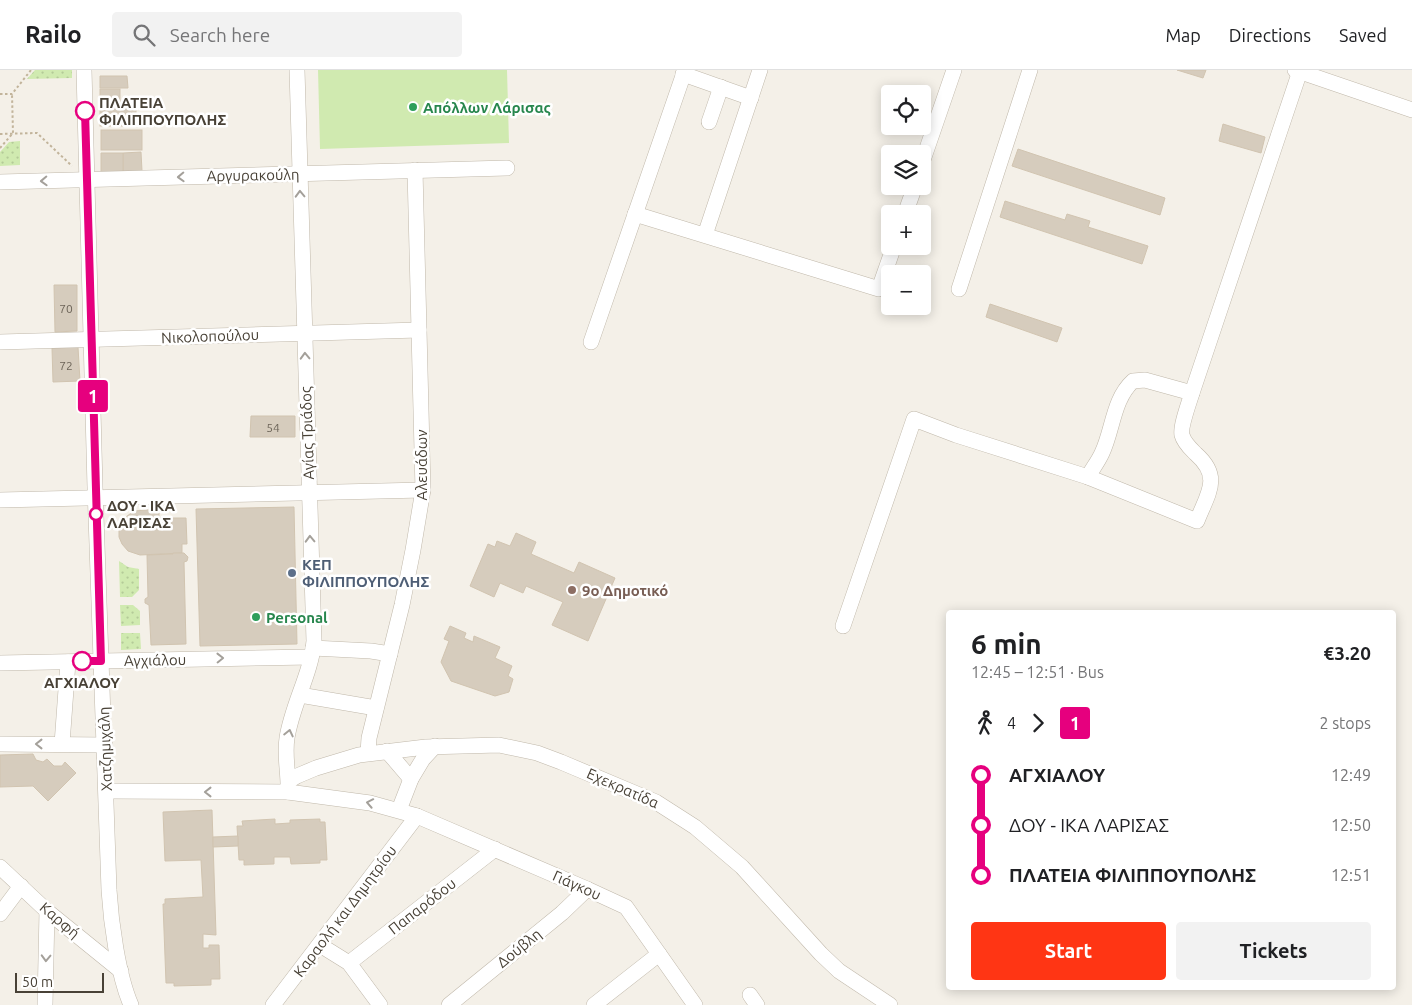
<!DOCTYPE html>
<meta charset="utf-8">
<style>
:root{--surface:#fff;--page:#f2f2f2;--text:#202124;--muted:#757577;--line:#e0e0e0;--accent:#ff3514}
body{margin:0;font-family:Ubuntu,sans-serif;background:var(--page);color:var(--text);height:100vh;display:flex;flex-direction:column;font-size:19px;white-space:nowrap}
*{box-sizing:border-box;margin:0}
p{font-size:16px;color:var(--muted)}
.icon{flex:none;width:28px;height:28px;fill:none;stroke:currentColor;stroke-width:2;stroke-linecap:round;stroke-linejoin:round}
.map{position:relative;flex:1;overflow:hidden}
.side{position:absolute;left:946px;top:540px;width:450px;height:380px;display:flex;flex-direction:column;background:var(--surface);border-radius:5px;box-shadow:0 2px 12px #0003}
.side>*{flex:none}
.badge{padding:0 10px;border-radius:4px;font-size:18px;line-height:32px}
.tools{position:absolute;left:881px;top:15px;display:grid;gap:10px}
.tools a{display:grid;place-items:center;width:50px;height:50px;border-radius:5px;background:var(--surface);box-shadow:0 2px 12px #0003;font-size:25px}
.scale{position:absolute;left:15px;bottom:12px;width:89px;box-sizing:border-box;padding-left:5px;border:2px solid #484136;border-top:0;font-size:14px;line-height:18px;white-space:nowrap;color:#484136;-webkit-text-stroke:4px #fff;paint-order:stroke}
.map>.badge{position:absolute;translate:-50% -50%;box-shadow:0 0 0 2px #fff}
.legs{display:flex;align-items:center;gap:8px;height:55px;padding:0 25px;font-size:16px}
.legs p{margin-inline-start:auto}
.headline{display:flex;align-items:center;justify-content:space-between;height:85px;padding:0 25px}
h1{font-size:28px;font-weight:700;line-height:38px}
.cta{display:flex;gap:10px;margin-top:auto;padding:10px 25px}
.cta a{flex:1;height:58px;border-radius:5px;background:var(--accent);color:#fff;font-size:20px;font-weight:700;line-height:58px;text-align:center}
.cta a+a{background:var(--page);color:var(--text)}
ul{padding:0 25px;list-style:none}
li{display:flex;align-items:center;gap:18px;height:50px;font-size:19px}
li i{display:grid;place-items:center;width:8px;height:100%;margin:0 6px;background:currentColor}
li i::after{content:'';width:12px;height:12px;margin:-6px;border:4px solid;border-radius:50%;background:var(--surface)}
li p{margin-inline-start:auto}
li:first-child i{background:linear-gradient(#0000 50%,currentColor 0)}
li:last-child i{background:linear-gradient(currentColor 50%,#0000 0)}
header{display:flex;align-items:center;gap:30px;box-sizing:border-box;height:70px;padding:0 25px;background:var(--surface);border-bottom:1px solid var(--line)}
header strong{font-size:24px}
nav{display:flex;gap:28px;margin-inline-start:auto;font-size:18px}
.search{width:350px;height:45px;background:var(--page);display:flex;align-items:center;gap:12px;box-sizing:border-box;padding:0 18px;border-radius:5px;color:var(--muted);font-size:19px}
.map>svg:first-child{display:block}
</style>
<header>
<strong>Railo</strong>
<div class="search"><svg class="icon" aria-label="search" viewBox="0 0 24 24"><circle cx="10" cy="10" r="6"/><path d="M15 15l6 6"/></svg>Search here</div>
<nav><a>Map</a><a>Directions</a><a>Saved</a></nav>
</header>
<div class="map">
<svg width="1412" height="935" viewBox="0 0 1412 935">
<defs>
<pattern id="grass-dots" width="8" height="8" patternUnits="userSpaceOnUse" patternTransform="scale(1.25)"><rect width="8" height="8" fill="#d0eab0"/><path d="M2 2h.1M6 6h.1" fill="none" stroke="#b4ca98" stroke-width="1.8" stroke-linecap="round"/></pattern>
</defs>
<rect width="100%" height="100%" fill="#f4f0e8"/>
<!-- grass -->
<g fill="url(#grass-dots)">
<path d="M35,0H72V8L27,9Z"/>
<path d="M20,71V95L0,96V82L9,72Z"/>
<path d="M119,491L128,497L139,499V520L132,527H120Z"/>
<path d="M120,535H133L140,541V555L121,556Z"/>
<path d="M121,563H140L141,579L121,580Z"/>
</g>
<!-- pitch -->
<path fill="#d0eab0" d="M318,0H507L509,73L320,79Z"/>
<!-- building -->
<g fill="#d6ccbd" stroke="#d1c4b0">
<path d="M1177,0H1206L1203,8Z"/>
<path d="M100,6H127L128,18H100Z"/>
<rect x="100" y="19" width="20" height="12"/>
<rect x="100" y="32" width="36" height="24"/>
<path d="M1223,54L1265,67L1261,83L1219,71Z"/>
<rect x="101" y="60" width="41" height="20"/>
<path d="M1018,79L1165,128L1160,145L1012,96Z"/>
<path d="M141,82L142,101L123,102V83Z"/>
<path d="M101,83H123V102L101,103Z"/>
<path d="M1005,131L1065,150L1067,144L1090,151L1088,157L1148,176L1142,194L1000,147Z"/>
<path d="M54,215H77V261L55,262Z"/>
<path d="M990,234L1062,258L1057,272L986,247Z"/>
<path d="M78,277L80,311L53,312L52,278Z"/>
<path d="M251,346H295V367H250Z"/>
<path d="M294,437L297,574L200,576L196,439Z"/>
<path d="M159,439V448H186L187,474H182V483L140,485L128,481L122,474L119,467V460L123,449L134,441Z"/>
<path d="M516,463L536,472L531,484L574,503L579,492L615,508L588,571L552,555L563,532L526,516L523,523L500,513L494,527L470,516L488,474L495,477L497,471L510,476Z"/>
<path d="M173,483H184L188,487L187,491L184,492L186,574L151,575L149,535L145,533V529L148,527L147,485L173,484Z"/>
<path d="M450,556L466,563L464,568L473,572L474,566L500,577L495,588L512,596L508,606L513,609L509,622L495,626L451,611L441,592L449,571L444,569Z"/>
<path d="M33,684L36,690L43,692L47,689L54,696H62L65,692L76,703L48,731L33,716L0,717V685Z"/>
<path d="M212,740L216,865L203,864V878H209V875H219L220,909H211V915L174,916V913H166L163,834H165V829L203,827L201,790L165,791L163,742Z"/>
<path d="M275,749V754L290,753V750L320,749V752H325L327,790H320V793L291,794L290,787H274V794L244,795V790H239L237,756H243L242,751Z"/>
<path d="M238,766V776L213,777V767Z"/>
</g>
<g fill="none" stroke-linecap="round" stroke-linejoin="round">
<!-- minor casing -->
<g stroke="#c0b8aa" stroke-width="16">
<g id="minor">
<path d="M84,0L95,417L109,820C111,853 118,905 131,935"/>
<path d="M1295,0L1412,40"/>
<path d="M683,4L751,28"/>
<path d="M709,52L721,17"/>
<path d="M922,93L954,0"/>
<path d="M0,112L507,98"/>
<path d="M635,144L879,219L894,176"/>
<path d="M905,144L915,116"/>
<path d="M705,165L760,0"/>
<path d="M959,219L1030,0"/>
<path d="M0,272L419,260"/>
<path d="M591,272L685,0"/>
<path d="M1088,407C1092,399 1098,392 1102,383C1113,360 1113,329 1133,311L1145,310L1192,323"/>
<path d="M0,430L423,420"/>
<path d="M843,556L914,349L956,365L1088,407L1197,451C1208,423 1222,407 1196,384C1191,379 1184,373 1182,365C1180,357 1189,333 1192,323L1300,1"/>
<path d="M313,578L371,581L390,584"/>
<path d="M0,593L310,587"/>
<path d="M300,625L376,638"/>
<path d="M0,674L105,675"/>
<path d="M62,674L68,592"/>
<path d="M387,681L411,709"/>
<path d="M368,683L369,668L402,535L413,480L423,420L415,100"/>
<path d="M289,711L297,706L316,698L359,685L426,677L499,675L537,683L561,692L656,732L695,757L742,797L821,884L839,901L890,935"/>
<path d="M107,721L288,722L370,733L417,746L587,819L626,837L695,935"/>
<path d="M288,722C289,704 284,686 287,668C292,635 311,604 314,571L297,0"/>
<path d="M399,740L411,709L423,689L435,676"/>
<path d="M0,797L47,841L121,901"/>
<path d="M0,844L21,816"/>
<path d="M320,875L349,893L380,935"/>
<path d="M349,893L495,779"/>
<path d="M750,925L757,935"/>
<path d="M45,935L47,841"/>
<path d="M273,935L417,746"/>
<path d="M449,935L562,843L587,819"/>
<path d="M594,935L659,884"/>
</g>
</g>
<!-- path -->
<g stroke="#c2b49b" stroke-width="2" stroke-dasharray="2.5 2.5" stroke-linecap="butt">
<path d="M0,24H12L31,0"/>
<path d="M0,64L37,63L72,96"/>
<path d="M0,78L13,63L12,24"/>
</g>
<!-- minor -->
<use href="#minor" stroke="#fff" stroke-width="15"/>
</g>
<!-- one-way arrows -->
<defs><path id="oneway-chevron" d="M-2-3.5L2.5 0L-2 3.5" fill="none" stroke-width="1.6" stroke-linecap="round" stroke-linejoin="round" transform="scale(1.25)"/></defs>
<g stroke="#a4a09a">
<use href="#oneway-chevron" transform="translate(181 107) rotate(178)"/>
<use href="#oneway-chevron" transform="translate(44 111) rotate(178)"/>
<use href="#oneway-chevron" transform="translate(300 124) rotate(-92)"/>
<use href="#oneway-chevron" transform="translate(305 286) rotate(-92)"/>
<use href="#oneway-chevron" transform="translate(310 469) rotate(-92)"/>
<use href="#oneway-chevron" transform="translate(220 588) rotate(-1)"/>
<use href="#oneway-chevron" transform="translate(289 663) rotate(-77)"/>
<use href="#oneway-chevron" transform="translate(39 674) rotate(-180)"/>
<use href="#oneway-chevron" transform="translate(208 722) rotate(-180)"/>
<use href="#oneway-chevron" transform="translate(370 733) rotate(-169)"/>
<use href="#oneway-chevron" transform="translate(46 888) rotate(92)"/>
</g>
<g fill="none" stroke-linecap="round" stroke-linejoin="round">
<!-- line-1 casing -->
<g stroke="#fff" stroke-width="11">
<path id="line-1" d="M82,591H101L85,41"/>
</g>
<!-- line-1 -->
<use href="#line-1" stroke="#e6007e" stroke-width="8"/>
</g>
<!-- markers -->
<g fill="#2e9e5b" stroke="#fff" stroke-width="2">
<circle cx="413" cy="37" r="5"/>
<circle cx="256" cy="547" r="5"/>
</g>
<g fill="#fff" stroke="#e6007e" stroke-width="2.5">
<circle cx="85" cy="41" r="9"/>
<circle cx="96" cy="444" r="6"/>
<circle cx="82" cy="591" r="9"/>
</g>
<circle fill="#5c6f8a" stroke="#fff" stroke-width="2" cx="292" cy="503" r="5"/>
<circle fill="#8d6e63" stroke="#fff" stroke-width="2" cx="572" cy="520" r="5"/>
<g text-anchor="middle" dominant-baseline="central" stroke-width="5" stroke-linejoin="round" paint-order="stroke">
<!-- number labels -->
<g font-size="12" fill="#6c6458">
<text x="66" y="238">70</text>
<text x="66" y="295">72</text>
<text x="273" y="357">54</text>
</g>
<!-- stop labels -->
<g font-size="15" font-weight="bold" fill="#484136" stroke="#fff" text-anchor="start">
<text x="99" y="32">ΠΛΑΤΕΙΑ<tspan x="99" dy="17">ΦΙΛΙΠΠΟΥΠΟΛΗΣ</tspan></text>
<text x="107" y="435">ΔΟΥ - ΙΚΑ<tspan x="107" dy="17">ΛΑΡΙΣΑΣ</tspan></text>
<text x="82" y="612" text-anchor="middle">ΑΓΧΙΑΛΟΥ</text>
</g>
<!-- leisure labels -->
<g font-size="15" font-weight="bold" fill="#27864d" stroke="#fff" text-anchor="start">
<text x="423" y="37">Απόλλων Λάρισας</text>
<text x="266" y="547">Personal</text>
</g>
<!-- street labels -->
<g font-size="15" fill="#484136" stroke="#fff">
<text transform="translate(253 105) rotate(-1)">Αργυρακούλη</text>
<text transform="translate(210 266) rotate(-2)">Νικολοπούλου</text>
<text transform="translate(307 363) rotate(-92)">Αγίας Τριάδος</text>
<text transform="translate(421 395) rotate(-90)">Αλευάδων</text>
<text transform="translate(155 590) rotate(-1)">Αγχιάλου</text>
<text transform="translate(105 679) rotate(-92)">Χατζημιχάλη</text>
<text transform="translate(623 718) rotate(24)">Εχεκρατίδα</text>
<text transform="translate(577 815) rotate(24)">Γιάγκου</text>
<text transform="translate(422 836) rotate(-38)">Παπαρόδου</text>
<text transform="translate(345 841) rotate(-53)">Καραολή και Δημητρίου</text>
<text transform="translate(60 850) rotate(40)">Καρφή</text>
<text transform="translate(519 878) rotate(-39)">Δούβλη</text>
</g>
<!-- service labels -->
<g font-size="15" font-weight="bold" fill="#4e5e75" stroke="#fff" text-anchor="start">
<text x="302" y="494">ΚΕΠ<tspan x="302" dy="17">ΦΙΛΙΠΠΟΥΠΟΛΗΣ</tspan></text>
</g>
<!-- education labels -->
<g font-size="15" font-weight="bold" fill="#785e54" stroke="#fff" text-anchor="start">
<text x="582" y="520">9ο Δημοτικό</text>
</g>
</g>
</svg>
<div class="tools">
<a><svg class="icon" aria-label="locate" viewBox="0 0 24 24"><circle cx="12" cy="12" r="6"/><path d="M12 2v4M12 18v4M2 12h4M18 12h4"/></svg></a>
<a><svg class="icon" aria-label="layers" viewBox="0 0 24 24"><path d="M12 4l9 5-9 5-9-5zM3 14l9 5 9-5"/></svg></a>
<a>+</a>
<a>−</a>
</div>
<div class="scale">50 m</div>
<b class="badge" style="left:93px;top:326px;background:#e6007e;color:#fff">1</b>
<section class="side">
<div class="headline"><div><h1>6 min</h1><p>12:45 – 12:51 · Bus</p></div><b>€3.20</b></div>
<div class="legs"><svg class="icon" aria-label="walk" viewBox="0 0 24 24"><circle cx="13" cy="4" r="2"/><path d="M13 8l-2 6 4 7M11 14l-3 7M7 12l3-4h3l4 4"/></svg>4<svg class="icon" aria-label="forward" viewBox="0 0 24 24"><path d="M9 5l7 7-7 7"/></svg><b class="badge" style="background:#e6007e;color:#fff">1</b><p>2 stops</p></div>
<ul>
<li><i style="color:#e6007e"></i><b>ΑΓΧΙΑΛΟΥ</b><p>12:49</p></li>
<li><i style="color:#e6007e"></i><span>ΔΟΥ - ΙΚΑ ΛΑΡΙΣΑΣ</span><p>12:50</p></li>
<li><i style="color:#e6007e"></i><b>ΠΛΑΤΕΙΑ ΦΙΛΙΠΠΟΥΠΟΛΗΣ</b><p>12:51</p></li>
</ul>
<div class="cta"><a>Start</a><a>Tickets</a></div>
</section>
</div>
